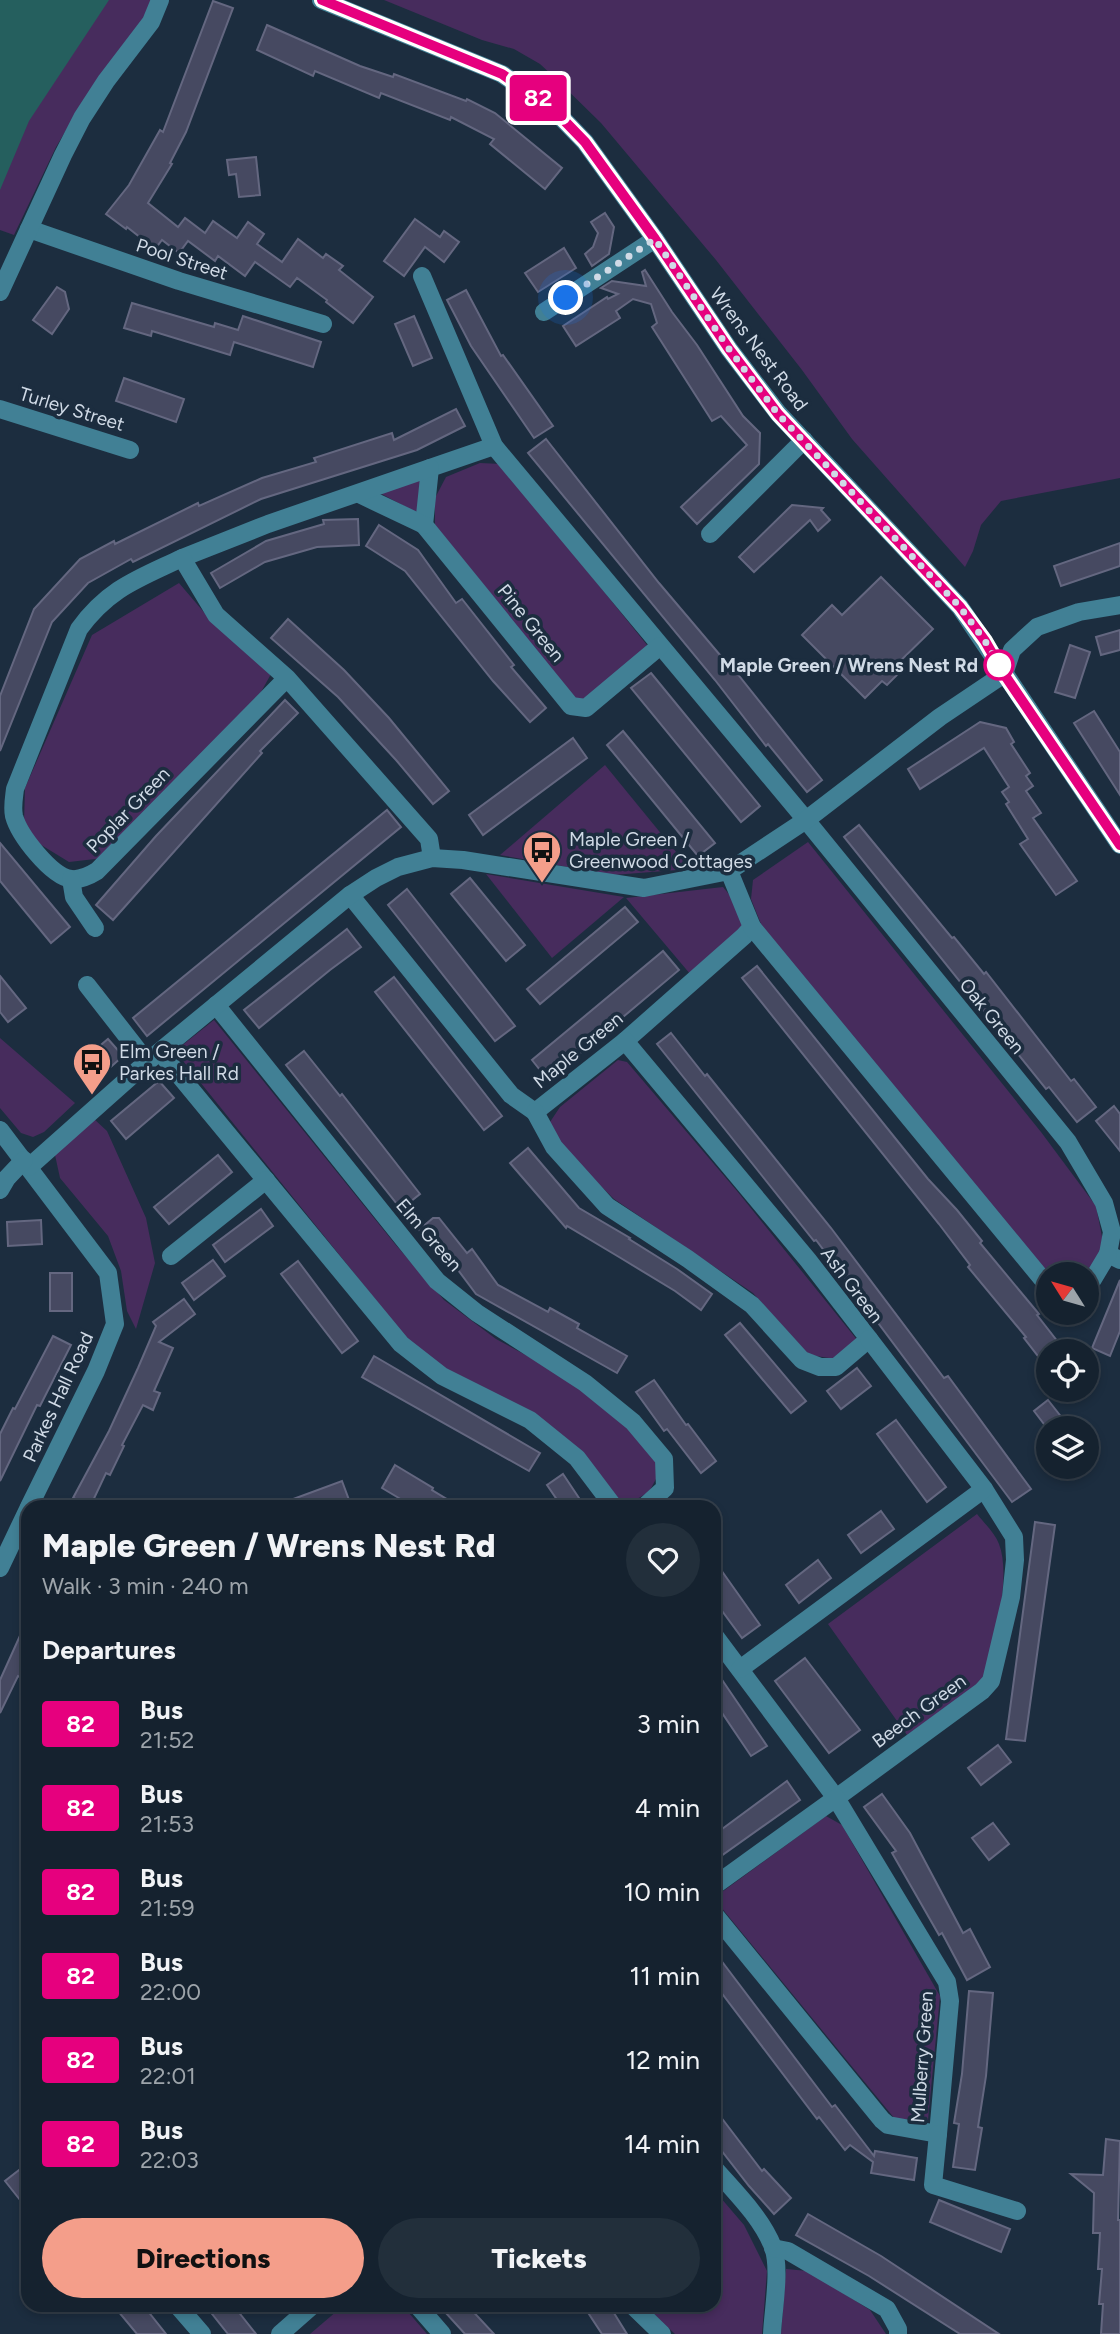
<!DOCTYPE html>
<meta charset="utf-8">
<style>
:root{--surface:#15222f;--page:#222f3b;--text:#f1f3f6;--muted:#9da4aa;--line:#343f4b;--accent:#f49e8a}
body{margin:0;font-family:Figtree,sans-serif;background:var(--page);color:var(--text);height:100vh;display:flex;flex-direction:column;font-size:26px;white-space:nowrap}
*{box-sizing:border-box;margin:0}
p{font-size:23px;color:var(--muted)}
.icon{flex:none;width:38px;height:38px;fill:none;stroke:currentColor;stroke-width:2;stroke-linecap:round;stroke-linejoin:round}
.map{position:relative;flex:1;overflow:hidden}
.details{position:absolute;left:21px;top:1500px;width:700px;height:812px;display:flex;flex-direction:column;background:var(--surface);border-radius:21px;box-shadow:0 4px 10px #0003,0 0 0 2px var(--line)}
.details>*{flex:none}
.badge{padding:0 14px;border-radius:5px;font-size:24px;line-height:46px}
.needle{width:46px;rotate:307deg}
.controls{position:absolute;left:1036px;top:1262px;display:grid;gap:14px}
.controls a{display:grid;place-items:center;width:63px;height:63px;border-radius:50%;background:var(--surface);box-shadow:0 4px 10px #0003,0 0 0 2px var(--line);font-size:35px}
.you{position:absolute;width:35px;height:35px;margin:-18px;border:5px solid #fff;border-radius:50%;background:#1a73e8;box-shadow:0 0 0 10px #1a73e833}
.map>.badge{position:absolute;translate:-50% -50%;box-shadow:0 0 0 4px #fff}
h2{padding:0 21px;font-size:26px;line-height:63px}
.round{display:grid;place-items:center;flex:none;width:74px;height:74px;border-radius:37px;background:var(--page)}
.overview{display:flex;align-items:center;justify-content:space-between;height:119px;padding:0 21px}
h1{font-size:33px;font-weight:800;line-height:52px}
.primary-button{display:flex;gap:14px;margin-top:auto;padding:14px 21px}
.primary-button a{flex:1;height:80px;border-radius:42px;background:var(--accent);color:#111;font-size:28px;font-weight:800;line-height:80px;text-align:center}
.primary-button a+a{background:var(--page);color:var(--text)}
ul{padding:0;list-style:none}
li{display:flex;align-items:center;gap:21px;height:84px;padding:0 21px}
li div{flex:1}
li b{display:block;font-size:26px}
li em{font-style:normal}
li .badge{min-width:77px;font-weight:700;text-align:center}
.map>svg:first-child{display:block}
</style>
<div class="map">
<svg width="1120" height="2334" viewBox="0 0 1120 2334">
<rect width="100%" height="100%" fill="#1c2d3f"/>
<!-- green -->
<g fill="#472c5d">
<path d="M0,0H154L151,10L84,100L56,147L14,235L0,230Z"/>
<path d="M384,0H1120V478L1001,501L981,525L973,551L965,567L852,439L802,370L716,260L601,123L553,76L540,64L514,49L482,40Z"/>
<path d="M480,463L501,464L647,645L641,655L588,700L576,701L435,530V498L446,477Z"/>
<path d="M424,478L417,513L376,491Z"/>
<path d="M179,583L208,617L271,674L261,692L104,858L69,862L38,843L24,822L25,788L92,635Z"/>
<path d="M605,765L690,869L613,875L500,855Z"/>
<path d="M808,842L1041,1132L1096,1206L1104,1247L1087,1274H1048L765,934L751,899L753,880Z"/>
<path d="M486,874L624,897L552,958Z"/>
<path d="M723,887L737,904L744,931L691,975L626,898Z"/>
<path d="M214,1020L395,1244L444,1300L496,1339L546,1366L605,1405L641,1441L658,1463L657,1477L649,1492L630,1503L619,1499L581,1450L530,1416L456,1377L408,1340L175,1051Z"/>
<path d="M0,1038L75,1103L44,1132L33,1137L21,1133L0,1108Z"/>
<path d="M618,1060L627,1062L737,1191L858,1341L836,1359L809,1355L753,1293L614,1199L563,1149L550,1122L560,1107Z"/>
<path d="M94,1119L107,1131L146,1218L155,1263L136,1329L127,1311L121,1271L108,1236L60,1178L55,1155Z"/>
<path d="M977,1514C984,1523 995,1533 999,1544C1012,1578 993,1642 987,1678L907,1735L828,1624Z"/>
<path d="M826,1816L842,1825L940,1996L928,2120L895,2119L720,1906L722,1892Z"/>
<path d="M714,2190L744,2225L767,2271L762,2334H675L644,2305H714Z"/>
<path d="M786,2269L808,2271L870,2310L886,2334H781Z"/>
<path d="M344,2305H402L427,2334H310Z"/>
</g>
<!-- water -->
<path fill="#255f5e" d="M0,0H109L29,121L0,190Z"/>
<!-- building -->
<g fill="#464961" stroke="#646780" stroke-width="2">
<path d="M213,1L233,8L186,132L170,163L172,164L148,203L178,227L185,218L205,233L213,221L237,238L248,222L264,234L257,244L282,262L298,239L323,258L326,254L343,266L339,270L373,297L353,323L326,302L327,300L297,278L290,287L255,262L245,276L218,256L215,261L188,241L179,253L162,240L155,249L127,227L126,229L106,214L129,185L160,130L163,132Z"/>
<path d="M267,25L360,66L393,77L394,74L466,101L467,99L495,113L562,168L545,189L490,144L494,139L451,117L450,120L381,93L379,98L315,71L313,76L257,50Z"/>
<path d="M256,157L260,195L239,197L236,174L229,175L227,160Z"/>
<path d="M605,213L614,227L609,254L592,266L585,254L593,247L598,233L591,222Z"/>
<path d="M415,219L440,237L444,231L459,242L444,262L425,247L404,276L384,261Z"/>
<path d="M564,248L576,268L538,292L525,273Z"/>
<path d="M645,270L672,312L697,345L743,416L760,433L759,464L697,524L681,507L747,445L721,416L712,421L652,327L657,323L651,304L633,299L616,311L620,318L576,346L563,326L607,297L608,299L618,294L601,288L612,281L646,286L642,272Z"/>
<path d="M57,287L65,292L69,309L52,334L33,320Z"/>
<path d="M466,290L501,356L503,355L553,426L534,438L471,346L447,300Z"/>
<path d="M132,303L214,327L215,323L238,330L243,316L321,342L313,367L234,342L230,355L152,331L151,336L124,328Z"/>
<path d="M414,316L432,358L413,366L395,324Z"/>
<path d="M124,378L184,399L176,422L116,401Z"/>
<path d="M456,409L465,426L417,450L261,499L133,562L131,559L88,583L52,622L0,751V696L34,609L80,559L114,541L115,544L198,503L199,506L262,478L316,462L314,458L392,433L394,440Z"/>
<path d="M546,439L659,583L731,668L732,667L822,780L807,792L768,744L766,746L715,680L528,453Z"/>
<path d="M792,505L823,508L821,510L830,520L818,531L810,520L754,572L739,557Z"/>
<path d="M358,519L359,545L317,547L265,562L220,588L211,573L266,541L324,524L323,520Z"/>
<path d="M379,525L418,550L456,603L462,599L514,665L511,667L546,708L530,722L493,681L405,571L366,546Z"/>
<path d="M1120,543V566L1061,586L1054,566Z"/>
<path d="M881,577L933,629L892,669L897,675L887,685L882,681L865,698L802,635L832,605L842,615Z"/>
<path d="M288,619L344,670L389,718L449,791L433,804L396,760L338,697L271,638Z"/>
<path d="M1120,630V650L1101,655L1096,637Z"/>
<path d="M1070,645L1090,652L1075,698L1055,692Z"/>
<path d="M651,673L760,806L741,822L631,688Z"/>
<path d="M285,700L298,713L260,751L262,753L113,920L96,905L156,836Z"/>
<path d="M1094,711L1120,752V795L1074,723Z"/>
<path d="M980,722L1006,728L1014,742L1011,744L1030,773L1026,776L1033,786L1026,791L1041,813L1033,818L1077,881L1056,895L1020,844L1028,839L1006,804L1009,802L1002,792L1009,787L984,748L920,789L908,769Z"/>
<path d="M623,731L715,843L698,856L607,745Z"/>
<path d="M573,738L587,758L483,835L469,815Z"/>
<path d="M387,810L401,827L147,1036L133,1018Z"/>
<path d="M859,825L952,938L954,937L984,974L986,972L1071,1081L1074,1079L1096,1107L1077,1122L1049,1087L1046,1089L844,837Z"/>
<path d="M0,843L70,927L51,943L0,881Z"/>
<path d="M470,878L525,945L506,961L451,894Z"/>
<path d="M407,889L515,1026L495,1041L388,905Z"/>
<path d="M625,907L638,922L540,1004L527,989Z"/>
<path d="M347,929L361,947L330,970L259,1028L244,1010Z"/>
<path d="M663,951L679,970L548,1080L532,1060Z"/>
<path d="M757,966L928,1179L957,1210L982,1241L980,1243L1039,1314L1037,1315L1065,1351H1048V1369L1024,1338L1026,1337L968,1267L970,1265L939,1224L742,978Z"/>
<path d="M0,976L26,1008L8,1022L0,1012Z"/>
<path d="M394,977L502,1116L484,1130L375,992Z"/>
<path d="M671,1033L705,1076L707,1074L831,1228L944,1378L948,1376L1031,1489L1012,1502L816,1240L814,1241L657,1044Z"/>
<path d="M108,1039L123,1056L93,1083L77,1065Z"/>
<path d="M304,1051L340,1096L342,1094L420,1194L401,1209L286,1065Z"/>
<path d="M159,1081L174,1098L126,1139L111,1121Z"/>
<path d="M1114,1106L1120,1114V1151L1096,1121Z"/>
<path d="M528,1148L579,1208L630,1238L629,1239L677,1269L712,1294L701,1310L675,1291L619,1257L567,1226L566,1228L510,1163Z"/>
<path d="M218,1155L232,1172L169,1224L154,1207Z"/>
<path d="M261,1209L273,1226L225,1262L213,1245Z"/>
<path d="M433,1218H439L467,1253L472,1249L498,1285L548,1312L550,1308L579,1324L577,1328L627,1356L617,1373L476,1294L446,1254L441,1258L419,1230Z"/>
<path d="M41,1220L42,1244L8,1246L7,1222Z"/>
<path d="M213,1260L225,1276L194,1300L182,1283Z"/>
<path d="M298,1261L358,1341L342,1353L281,1274Z"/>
<rect x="50" y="1273" width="22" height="38"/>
<path d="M1120,1280V1331L1110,1356L1092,1348Z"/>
<path d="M184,1299L195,1314L159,1342L173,1348L154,1391L160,1393L153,1410L143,1405L122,1445L124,1446L110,1475L106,1473L90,1507H72L76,1499L73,1498L109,1431L138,1368L156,1326L153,1322Z"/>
<path d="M740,1323L806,1401L791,1413L725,1335Z"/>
<path d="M53,1336L71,1345L40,1406L37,1405L0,1481V1434L13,1408L15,1409Z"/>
<path d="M374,1356L540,1453L529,1471L362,1377Z"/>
<path d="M857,1368L871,1386L841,1409L827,1391Z"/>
<path d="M654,1380L686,1425L688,1424L716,1461L701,1473L667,1429L664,1431L636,1392Z"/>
<path d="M1048,1400L1070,1428H1047L1034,1411Z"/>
<path d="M896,1420L946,1487L927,1502L877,1434Z"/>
<path d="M395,1465L433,1488L432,1490L460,1507H414L382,1488Z"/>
<path d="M563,1474L585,1507H562L547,1485Z"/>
<path d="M342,1481L349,1500L330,1507H277V1505Z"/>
<path d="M881,1511L894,1529L861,1553L848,1535Z"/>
<path d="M1035,1522L1055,1525L1025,1741L1006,1739Z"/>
<path d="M714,1560L760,1625L742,1638L714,1600Z"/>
<path d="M818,1560L831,1578L799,1603L786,1585Z"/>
<path d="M28,1618V1681L18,1676L0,1713V1680Z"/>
<path d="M805,1658L860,1730L829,1753L775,1681Z"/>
<path d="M714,1668L767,1746L751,1756L720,1710L714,1714Z"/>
<path d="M998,1745L1011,1762L981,1785L968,1768Z"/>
<path d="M787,1781L800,1800L714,1861V1835Z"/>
<path d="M882,1794L910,1833L963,1933L970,1929L990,1967L967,1980L942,1933L939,1935L892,1853L896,1851L864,1807Z"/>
<path d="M993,1823L1009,1844L989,1860L972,1838Z"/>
<path d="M714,1951L832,2107L835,2105L874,2156L875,2151L917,2158L914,2180L871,2173L873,2162L850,2145L845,2150L819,2117L817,2119L714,1983Z"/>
<path d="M969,1991L993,1993L986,2076L978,2127L982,2128L975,2170L953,2167L959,2124L954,2123L962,2074Z"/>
<path d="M714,2108L762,2171L764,2169L791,2198L774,2214L749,2186L714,2141Z"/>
<path d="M1106,2139L1120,2141L1118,2220H1120V2334H1101L1103,2304H1099L1102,2269H1098L1100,2233H1093L1094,2193L1071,2174L1103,2175Z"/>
<path d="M28,2163V2210L5,2181Z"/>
<path d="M939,2200L1010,2229L1001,2252L930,2222Z"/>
<path d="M808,2214L881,2256L999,2334H960L869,2276L796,2235Z"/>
<path d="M113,2305H143L166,2334H137Z"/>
<path d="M205,2305H233L256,2334H228Z"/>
<path d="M452,2305H467L494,2334H465L444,2311Z"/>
<path d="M583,2305H609L627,2334H602Z"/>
</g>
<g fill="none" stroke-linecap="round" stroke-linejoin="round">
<!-- minor -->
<g stroke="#418095" stroke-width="18">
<path d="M321,0L502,74L555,111L585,142L655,239L729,349L778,413L960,607L1120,845"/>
<path d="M29,229L179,281L323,324"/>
<path d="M422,276L494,446L806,820L1068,1142L1104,1203L1112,1232L1108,1254L1120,1260"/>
<path d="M0,292L63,155L82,118L106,81L151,22L160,0"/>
<path d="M544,312L655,239"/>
<path d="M0,409L130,450"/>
<path d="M494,446L430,468L424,525L571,706L586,708L660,646"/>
<path d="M359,494L424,525"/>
<path d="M710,534L804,440"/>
<path d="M182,558L268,524L430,468"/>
<path d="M1004,674L1012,650L1037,627L1079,612L1120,605"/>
<path d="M287,678L97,871C89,876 80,880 71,879C51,876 19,835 14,816C12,807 14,798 15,789L79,629C109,588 138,579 182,558L216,615L287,678L429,839L432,858"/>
<path d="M71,879L74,897L95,928"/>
<path d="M350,895L511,1095L535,1112L625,1041L744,936L752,927L729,871"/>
<path d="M752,927L1048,1286"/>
<path d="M87,985L147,1062"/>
<path d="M216,1005L437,1281L477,1313L585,1383L633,1422L664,1459L665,1488L644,1507"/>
<path d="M160,1052L401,1344L442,1376L530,1420L577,1458L614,1507"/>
<path d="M535,1112L554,1147L607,1206L688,1259L752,1305L802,1360L820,1367H836L869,1339L808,1260L625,1041"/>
<path d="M0,1130L108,1273L115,1324L96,1371L29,1507"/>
<path d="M29,1167L147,1062L350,895L376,878L398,867L432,858L463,860L644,888L729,871L806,820L940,717L1004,674"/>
<path d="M0,1190L7,1178L24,1160"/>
<path d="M171,1256L266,1180"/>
<path d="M1087,1289L1108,1254"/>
<path d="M0,1568L28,1509"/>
<path d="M714,1635L836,1798L982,1691L991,1681L1011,1597L1015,1560L1014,1537L984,1489L869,1339"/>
<path d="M740,1669L984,1489"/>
<path d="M714,1886L836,1798L947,1982L950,2001L938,2134L888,2125L882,2120L714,1914"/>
<path d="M938,2134L933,2185L1017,2211"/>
<path d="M714,2168C735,2192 761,2217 773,2247C781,2269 773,2310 772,2334"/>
<path d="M773,2248L788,2251L887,2309L898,2329V2334"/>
<path d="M177,2305L202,2334"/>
<path d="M417,2305L442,2334"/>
<path d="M632,2305L662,2334"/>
<path d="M280,2334L313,2305"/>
</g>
</g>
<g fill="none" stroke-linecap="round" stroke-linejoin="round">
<!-- line casing -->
<g stroke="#fff" stroke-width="16">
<path id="line" d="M322,0L502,74L555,111L585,142L655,239L729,349L778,414L960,607L985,641L1004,674L1120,845"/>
</g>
<!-- line -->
<use href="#line" stroke="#e6007e" stroke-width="10"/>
<!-- walk -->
<path stroke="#d0dae6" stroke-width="7" stroke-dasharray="0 12.6" d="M566,298L655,239L729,349L778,414L960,607L985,641L999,665"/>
</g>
<!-- icons -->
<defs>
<g id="bus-pin" transform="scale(2.0125)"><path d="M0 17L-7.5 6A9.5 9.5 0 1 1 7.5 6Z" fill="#f49e8a" stroke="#1c2d3f"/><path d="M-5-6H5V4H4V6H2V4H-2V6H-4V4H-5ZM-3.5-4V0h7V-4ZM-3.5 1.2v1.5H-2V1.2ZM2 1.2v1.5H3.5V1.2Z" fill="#111"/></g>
</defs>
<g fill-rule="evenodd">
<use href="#bus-pin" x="542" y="850"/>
<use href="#bus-pin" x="92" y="1062"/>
</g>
<!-- markers -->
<circle fill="#fff" stroke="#e6007e" stroke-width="3.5" cx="999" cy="665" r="14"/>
<g text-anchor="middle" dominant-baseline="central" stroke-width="7" stroke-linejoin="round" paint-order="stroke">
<!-- street labels -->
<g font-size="19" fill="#d0dae6" stroke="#1c2d3f">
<text transform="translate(182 259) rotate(18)">Pool Street</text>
<text transform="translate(759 349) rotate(53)">Wrens Nest Road</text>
<text transform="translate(72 409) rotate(17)">Turley Street</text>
<text transform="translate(531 623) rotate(51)">Pine Green</text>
<text transform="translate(128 810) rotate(-46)">Poplar Green</text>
<text transform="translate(992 1016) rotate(51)">Oak Green</text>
<text transform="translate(578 1050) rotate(-39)">Maple Green</text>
<text transform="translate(429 1235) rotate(49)">Elm Green</text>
<text transform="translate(852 1285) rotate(53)">Ash Green</text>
<text transform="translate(58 1397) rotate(-65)">Parkes Hall Road</text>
<text transform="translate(919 1711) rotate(-36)">Beech Green</text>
<text transform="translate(922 2057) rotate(-86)">Mulberry Green</text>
</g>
<!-- stop labels -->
<g font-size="19" font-weight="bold" fill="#d0dae6" stroke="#1c2d3f" text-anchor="end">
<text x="978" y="665">Maple Green / Wrens Nest Rd</text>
</g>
<!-- poi labels -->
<g font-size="19" fill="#d0dae6" stroke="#1c2d3f" text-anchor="start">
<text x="569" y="839">Maple Green /<tspan x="569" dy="22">Greenwood Cottages</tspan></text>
<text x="119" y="1051">Elm Green /<tspan x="119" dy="22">Parkes Hall Rd</tspan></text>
</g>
</g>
</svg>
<div class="controls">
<a><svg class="needle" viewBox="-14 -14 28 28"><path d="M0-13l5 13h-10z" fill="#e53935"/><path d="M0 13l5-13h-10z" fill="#9da4aa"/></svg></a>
<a><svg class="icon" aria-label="locate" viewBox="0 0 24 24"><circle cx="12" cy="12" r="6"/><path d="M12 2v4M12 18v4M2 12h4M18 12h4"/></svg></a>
<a><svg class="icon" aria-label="layers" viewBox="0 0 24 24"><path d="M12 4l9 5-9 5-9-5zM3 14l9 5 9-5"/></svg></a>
</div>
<div class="you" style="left:566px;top:298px"></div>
<b class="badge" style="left:538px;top:98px;background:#e6007e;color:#fff">82</b>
<section class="details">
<div class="overview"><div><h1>Maple Green / Wrens Nest Rd</h1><p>Walk · 3 min · 240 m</p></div><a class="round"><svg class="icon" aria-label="heart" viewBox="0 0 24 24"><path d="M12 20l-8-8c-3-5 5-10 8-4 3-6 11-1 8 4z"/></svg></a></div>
<h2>Departures</h2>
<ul>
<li><span class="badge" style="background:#e6007e;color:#fff">82</span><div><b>Bus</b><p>21:52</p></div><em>3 min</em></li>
<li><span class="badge" style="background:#e6007e;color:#fff">82</span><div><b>Bus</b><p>21:53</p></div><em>4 min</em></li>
<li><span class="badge" style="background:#e6007e;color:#fff">82</span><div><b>Bus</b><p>21:59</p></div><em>10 min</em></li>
<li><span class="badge" style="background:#e6007e;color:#fff">82</span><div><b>Bus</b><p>22:00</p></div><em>11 min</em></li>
<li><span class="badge" style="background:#e6007e;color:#fff">82</span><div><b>Bus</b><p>22:01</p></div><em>12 min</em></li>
<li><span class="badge" style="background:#e6007e;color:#fff">82</span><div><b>Bus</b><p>22:03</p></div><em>14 min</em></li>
</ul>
<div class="primary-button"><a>Directions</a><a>Tickets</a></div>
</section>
</div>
